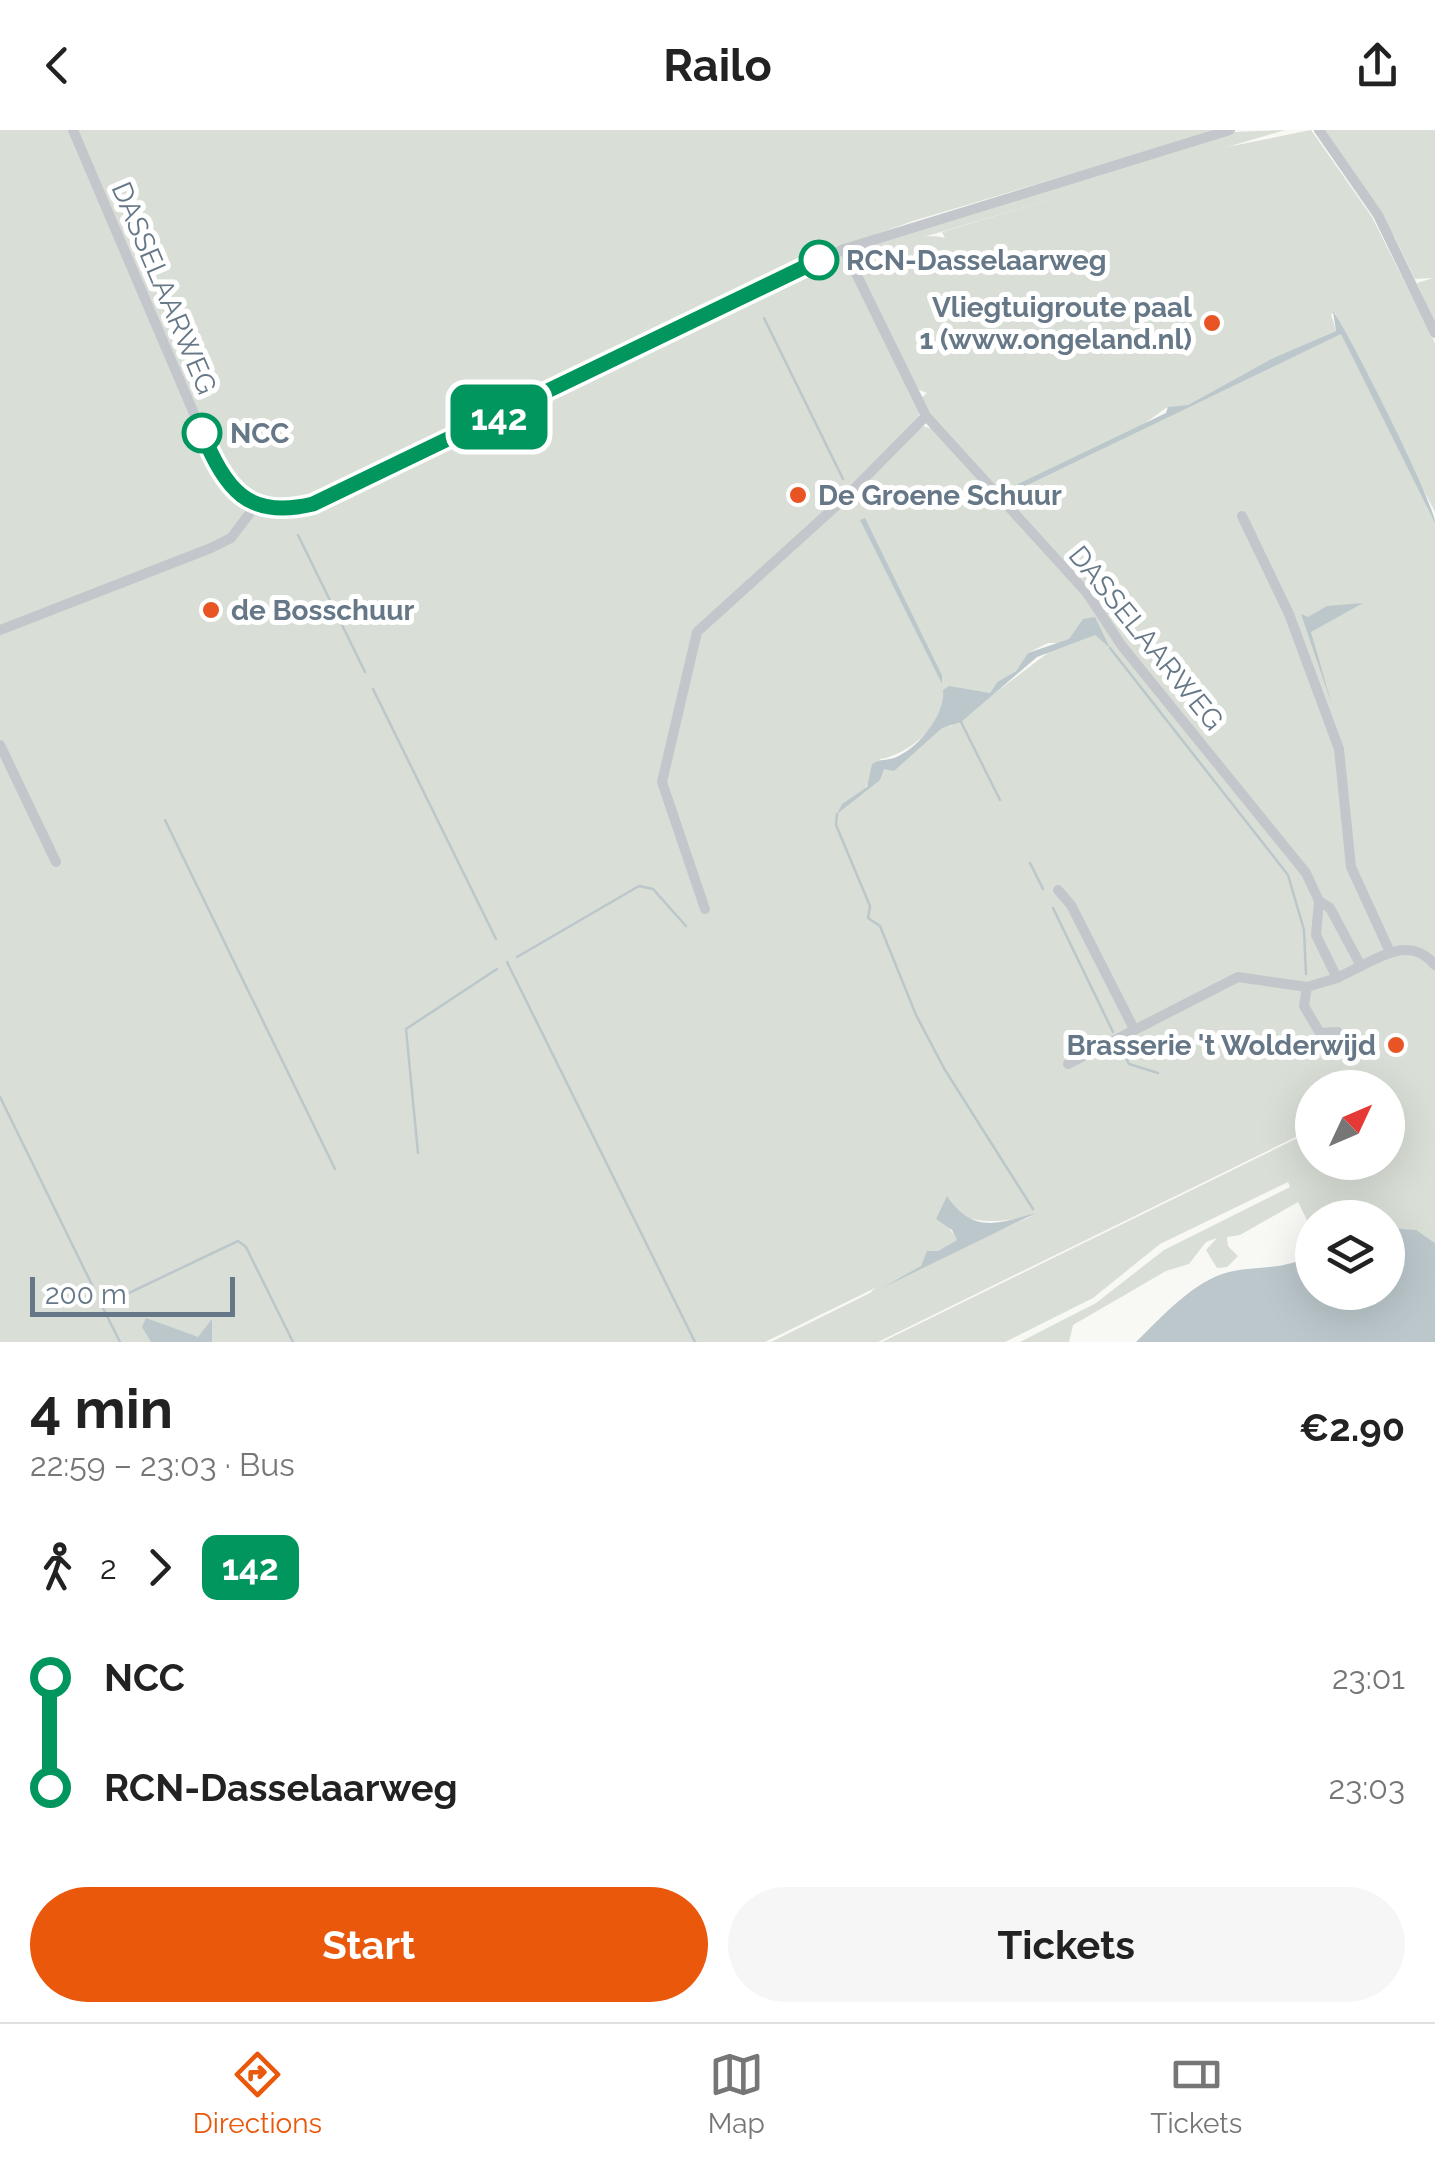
<!DOCTYPE html>
<meta charset="utf-8">
<style>
:root{--surface:#fff;--page:#f6f6f6;--text:#222;--muted:#767676;--line:#e0e0e0;--accent:#ea580c}
body{margin:0;font-family:Raleway,sans-serif;background:var(--page);color:var(--text);height:100vh;display:flex;flex-direction:column;font-size:38px;white-space:nowrap}
*{box-sizing:border-box;margin:0}
p{font-size:32px;color:var(--muted)}
.icon{flex:none;width:55px;height:55px;fill:none;stroke:currentColor;stroke-width:2;stroke-linecap:round;stroke-linejoin:round}
.map{position:relative;height:1212px;overflow:hidden}
.sheet{display:flex;flex-direction:column;background:var(--surface);flex:1}
.sheet>*{flex:none}
.badge{padding:0 20px;border-radius:15px;font-size:35px;line-height:65px}
.needle{width:65px;rotate:46deg}
.controls{position:absolute;left:1295px;top:940px;display:grid;gap:20px}
.controls a{display:grid;place-items:center;width:110px;height:110px;border-radius:50%;background:var(--surface);box-shadow:0 10px 40px #0002;font-size:50px}
.scale{position:absolute;left:30px;bottom:25px;width:205px;box-sizing:border-box;padding-left:10px;border:5px solid #667887;border-top:0;font-size:28px;line-height:35px;white-space:nowrap;color:#667887;-webkit-text-stroke:8px #fff;paint-order:stroke}
.map>.badge{position:absolute;translate:-50% -50%;box-shadow:0 0 0 5px #fff}
.legs{display:flex;align-items:center;gap:15px;height:110px;padding:0 30px;font-size:32px}
.legs p{margin-inline-start:auto}
.head{display:flex;align-items:center;justify-content:space-between;height:170px;padding:0 30px}
h1{font-size:55px;font-weight:700;line-height:75px}
.action{display:flex;gap:20px;margin-top:auto;padding:20px 30px}
.action a{flex:1;height:115px;border-radius:60px;background:var(--accent);color:#fff;font-size:40px;font-weight:700;line-height:115px;text-align:center}
.action a+a{background:var(--page);color:var(--text)}
ul{padding:0 30px;list-style:none}
li{display:flex;align-items:center;gap:35px;height:110px;font-size:38px}
li i{display:grid;place-items:center;width:15px;height:100%;margin:0 12px;background:currentColor}
li i::after{content:'';width:25px;height:25px;margin:-12px;border:8px solid;border-radius:50%;background:var(--surface)}
li p{margin-inline-start:auto}
li:first-child i{background:linear-gradient(#0000 50%,currentColor 0)}
li:last-child i{background:linear-gradient(currentColor 50%,#0000 0)}
header{display:flex;justify-content:space-between;align-items:center;height:130px;padding:0 30px;background:var(--surface);font-size:45px;font-weight:700}
.tab-bar{display:flex;justify-content:space-around;align-items:center;height:140px;border-top:2px solid var(--line);background:var(--surface);font-size:28px;color:var(--muted)}
.tab-bar a{display:grid;justify-items:center;gap:5px}
.tab-bar .on{color:var(--accent)}
.map>svg:first-child{display:block}
</style>
<header><svg class="icon" aria-label="back" viewBox="0 0 24 24"><path d="M15 5l-7 7 7 7"/></svg>Railo<svg class="icon" aria-label="share" viewBox="0 0 24 24"><path d="M12 15V3M7 8l5-5 5 5M5 13v7h14v-7"/></svg></header>
<div class="map">
<svg width="1435" height="1212" viewBox="0 0 1435 1212">
<rect width="100%" height="100%" fill="#f8f8f5"/>
<!-- green -->
<g fill="#d9dfd6" fill-rule="evenodd">
<path d="M0,0H1218L913,91L843,116L920,281L918,289L844,366L697,498L665,652L698,508L923,296L932,299L996,371L1002,368L934,294L921,268L927,263L917,259L855,132C876,118 920,101 945,108L942,102L1217,19L1311,0L1372,87L1435,213V382L1423,359L1435,390V1113L1420,1103L1388,1100V1088H1312V1100L1298,1072L1240,1105L1227,1107L1228,1116L1238,1126L1227,1137L1217,1138L1206,1120L1217,1108L1206,1112L1189,1134L1166,1141L1073,1195L1069,1212H1020L1096,1173L1164,1120L1290,1057L1288,1052L1160,1114L1093,1168L1005,1212H882L1312,1001V1032H1388V958H1312V999L878,1212H771L870,1163L875,1158L765,1212H0ZM1335,183L1367,247L1343,202L1271,234L1263,241L1012,360L1130,304L1166,278L1188,275L1273,228L1336,201L1331,184ZM865,389L942,545V553L861,391ZM1048,513H1061L951,596L942,597L893,640L884,638L865,659L880,629C905,626 947,594 943,565L955,559L990,563L997,552L1016,541L1028,523ZM953,1074L957,1084C984,1096 1009,1090 1032,1086L933,1130L927,1121H938L958,1110L946,1094Z"/>
<path d="M1285,0L853,128L855,119L1233,2Z"/>
<path d="M1322,0H1435V194L1417,153L1433,148L1415,149L1395,108Z"/>
</g>
<!-- water -->
<g fill="#bbc7cb">
<path d="M1333,181C1349,203 1435,374 1435,393L1341,204L1013,362L1018,354L1166,283L1168,277L1188,275L1273,228L1336,201Z"/>
<path d="M865,388L942,545V554L860,390Z"/>
<path d="M1363,473L1311,502L1332,575L1301,484L1308,487L1327,476Z"/>
<path d="M1095,487L1110,518L1095,505L1037,527L961,592L942,598L894,641L884,639L880,650L837,684L842,674L867,657L872,634C881,628 886,631 894,628C918,619 946,584 943,560L949,556L990,563L997,552L1016,541L1028,523L1069,509L1083,489Z"/>
<path d="M947,1066C973,1105 999,1093 1036,1083L882,1158L921,1136L927,1121H938L957,1110L952,1100L936,1089Z"/>
<path d="M1388,1098L1416,1100L1435,1113V1212H1136C1162,1187 1193,1151 1229,1142C1257,1135 1289,1141 1312,1123V1162H1388Z"/>
<path d="M146,1188L198,1207L212,1189V1212H151L142,1197Z"/>
</g>
<g fill="none" stroke-linecap="round" stroke-linejoin="round">
<!-- stream -->
<g stroke="#bbc7cb" stroke-width="2.5">
<path d="M764,188L843,349"/>
<path d="M298,405L365,542"/>
<path d="M1110,518L1288,745L1304,800L1306,844"/>
<path d="M373,559L496,809"/>
<path d="M961,592L1000,670"/>
<path d="M837,684L836,695L870,776L868,788L880,796L916,885L945,940L1033,1079"/>
<path d="M165,690L335,1039"/>
<path d="M1030,733L1043,759"/>
<path d="M1053,778L1113,902"/>
<path d="M517,827L639,756L653,759L686,796"/>
<path d="M507,832L695,1212"/>
<path d="M1119,914L1129,934L1158,943"/>
<path d="M0,967L94,1159"/>
<path d="M418,1023L406,899L497,839"/>
<path d="M112,1171L238,1111L246,1117L293,1212"/>
<path d="M101,1174L120,1212"/>
</g>
<!-- minor -->
<g stroke="#c3c7cb" stroke-width="10">
<path d="M73,0L218,340L232,359L256,375L288,380L313,374L844,119L1230,0"/>
<path d="M1319,0L1378,85L1435,203"/>
<path d="M844,119L926,286L1087,463L1122,516L1306,743L1319,771"/>
<path d="M1242,386L1289,484L1339,619L1351,737L1390,822"/>
<path d="M0,500L211,418L231,408L256,375"/>
<path d="M0,615L56,732"/>
<path d="M1058,760L1071,775L1133,897"/>
<path d="M1319,771L1330,778L1361,836C1387,823 1413,808 1435,835"/>
<path d="M1319,771L1316,805L1337,848L1361,836"/>
<path d="M705,779L662,652L697,502L846,367L926,286"/>
<path d="M1337,848L1307,857L1304,876L1320,903L1338,902"/>
<path d="M1068,934L1238,847L1307,857"/>
</g>
</g>
<g fill="none" stroke-linecap="round" stroke-linejoin="round">
<!-- line-1 casing -->
<g stroke="#fff" stroke-width="22">
<path id="line-1" d="M202,303C226,359 247,390 313,374L819,130"/>
</g>
<!-- line-1 -->
<use href="#line-1" stroke="#00965e" stroke-width="15"/>
</g>
<!-- markers -->
<g fill="#fff" stroke="#00965e" stroke-width="5">
<circle cx="819" cy="130" r="18"/>
<circle cx="202" cy="303" r="18"/>
</g>
<g fill="#e85424" stroke="#fff" stroke-width="4">
<circle cx="1212" cy="193" r="10"/>
<circle cx="798" cy="365" r="10"/>
<circle cx="211" cy="480" r="10"/>
<circle cx="1396" cy="915" r="10"/>
</g>
<g text-anchor="middle" dominant-baseline="central" stroke-width="10" stroke-linejoin="round" paint-order="stroke">
<!-- stop labels -->
<g font-size="28" font-weight="bold" fill="#667887" stroke="#fff" text-anchor="start">
<text x="846" y="130">RCN-Dasselaarweg</text>
<text x="230" y="303">NCC</text>
</g>
<!-- street labels -->
<g font-size="28" fill="#667887" stroke="#fff">
<text transform="translate(164 158) rotate(67)">DASSELAARWEG</text>
<text transform="translate(1146 508) rotate(51)">DASSELAARWEG</text>
</g>
<!-- poi labels -->
<g font-size="28" font-weight="bold" fill="#667887" stroke="#fff" text-anchor="end">
<text x="1192" y="177">Vliegtuigroute paal<tspan x="1192" dy="32">1 (www.ongeland.nl)</tspan></text>
<text x="818" y="365" text-anchor="start">De Groene Schuur</text>
<text x="231" y="480" text-anchor="start">de Bosschuur</text>
<text x="1376" y="915">Brasserie 't Wolderwijd</text>
</g>
</g>
</svg>
<div class="controls">
<a><svg class="needle" viewBox="-14 -14 28 28"><path d="M0-13l5 13h-10z" fill="#e53935"/><path d="M0 13l5-13h-10z" fill="#767676"/></svg></a>
<a><svg class="icon" aria-label="layers" viewBox="0 0 24 24"><path d="M12 4l9 5-9 5-9-5zM3 14l9 5 9-5"/></svg></a>
</div>
<div class="scale">200 m</div>
<b class="badge" style="left:499px;top:287px;background:#00965e;color:#fff">142</b>
</div>
<section class="sheet">
<div class="head"><div><h1>4 min</h1><p>22:59 – 23:03 · Bus</p></div><b>€2.90</b></div>
<div class="legs"><svg class="icon" aria-label="walk" viewBox="0 0 24 24"><circle cx="13" cy="4" r="2"/><path d="M13 8l-2 6 4 7M11 14l-3 7M7 12l3-4h3l4 4"/></svg>2<svg class="icon" aria-label="forward" viewBox="0 0 24 24"><path d="M9 5l7 7-7 7"/></svg><b class="badge" style="background:#00965e;color:#fff">142</b></div>
<ul>
<li><i style="color:#00965e"></i><b>NCC</b><p>23:01</p></li>
<li><i style="color:#00965e"></i><b>RCN-Dasselaarweg</b><p>23:03</p></li>
</ul>
<div class="action"><a>Start</a><a>Tickets</a></div>
</section>
<nav class="tab-bar">
<a class="on"><svg class="icon" aria-label="directions" viewBox="0 0 24 24"><path d="M12 3l9 9-9 9-9-9zM9 14v-3h6M13 9l2 2-2 2"/></svg>Directions</a>
<a><svg class="icon" aria-label="map" viewBox="0 0 24 24"><path d="M3 6l6-2 6 2 6-2v14l-6 2-6-2-6 2zM9 4v14M15 6v14"/></svg>Map</a>
<a><svg class="icon" aria-label="tickets" viewBox="0 0 24 24"><path d="M3 7h18v10H3zM15 7v10"/></svg>Tickets</a>
</nav>
